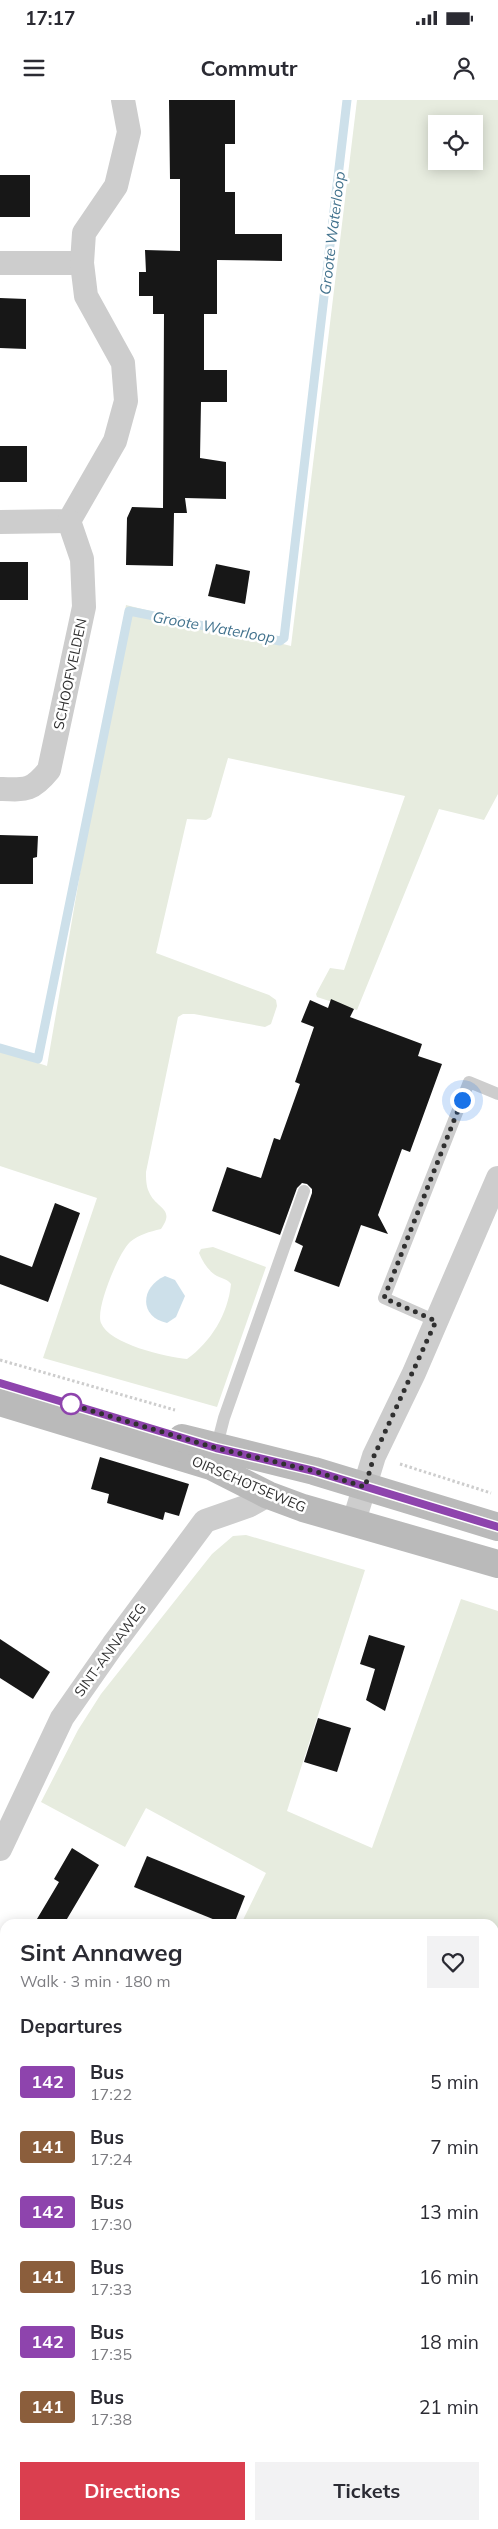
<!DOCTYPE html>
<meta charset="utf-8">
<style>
:root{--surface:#fff;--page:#f2f2f3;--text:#2b2b33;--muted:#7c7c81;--accent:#da3f4f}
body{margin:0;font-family:Mulish,sans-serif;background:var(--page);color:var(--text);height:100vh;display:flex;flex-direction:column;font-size:19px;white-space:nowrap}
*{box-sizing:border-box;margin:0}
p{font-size:16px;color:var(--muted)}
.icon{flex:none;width:28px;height:28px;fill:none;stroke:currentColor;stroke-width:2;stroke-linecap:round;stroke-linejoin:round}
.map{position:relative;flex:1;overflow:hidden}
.details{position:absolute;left:0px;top:1819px;width:499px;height:611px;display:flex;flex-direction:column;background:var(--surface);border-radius:15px 15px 0 0;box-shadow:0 2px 12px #0003}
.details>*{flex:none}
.badge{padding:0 10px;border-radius:4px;font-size:18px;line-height:32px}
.fabs{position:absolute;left:428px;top:15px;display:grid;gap:10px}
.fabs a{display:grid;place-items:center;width:55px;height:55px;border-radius:0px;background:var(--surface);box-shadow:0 2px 12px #0003;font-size:25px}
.you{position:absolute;width:25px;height:25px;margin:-12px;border:4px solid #fff;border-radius:50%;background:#1a73e8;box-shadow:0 0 0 8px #1a73e833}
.map>.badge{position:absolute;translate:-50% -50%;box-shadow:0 0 0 2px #fff}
h2{padding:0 20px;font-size:19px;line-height:45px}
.round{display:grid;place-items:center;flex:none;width:52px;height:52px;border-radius:0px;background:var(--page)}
.headline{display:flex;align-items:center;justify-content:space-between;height:85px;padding:0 20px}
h1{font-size:24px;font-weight:700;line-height:38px}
.action{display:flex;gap:10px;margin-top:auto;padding:10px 20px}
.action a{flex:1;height:58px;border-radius:0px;background:var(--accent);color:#fff;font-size:20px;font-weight:700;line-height:58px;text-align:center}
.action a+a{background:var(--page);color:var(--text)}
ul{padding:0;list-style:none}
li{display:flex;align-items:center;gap:15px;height:65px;padding:0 20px}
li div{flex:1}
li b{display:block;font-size:19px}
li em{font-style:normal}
li .badge{min-width:55px;font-weight:700;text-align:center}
.status{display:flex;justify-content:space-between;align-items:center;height:35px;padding:0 25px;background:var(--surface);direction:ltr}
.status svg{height:14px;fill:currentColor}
header{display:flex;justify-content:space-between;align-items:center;height:65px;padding:0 20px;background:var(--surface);font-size:22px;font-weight:700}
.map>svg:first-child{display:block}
</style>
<div class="status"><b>17:17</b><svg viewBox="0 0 49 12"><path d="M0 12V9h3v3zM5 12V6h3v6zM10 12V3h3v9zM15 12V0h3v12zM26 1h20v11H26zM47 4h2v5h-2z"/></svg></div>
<header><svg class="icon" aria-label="menu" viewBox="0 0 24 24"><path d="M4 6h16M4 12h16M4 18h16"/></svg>Commutr<svg class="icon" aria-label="person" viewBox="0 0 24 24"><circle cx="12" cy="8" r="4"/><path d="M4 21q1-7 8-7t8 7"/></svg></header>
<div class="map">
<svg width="498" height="2429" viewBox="0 0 498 2429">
<rect width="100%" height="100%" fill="#fff"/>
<!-- green -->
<g fill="#e7ecdf" fill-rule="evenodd">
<path d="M357,0H498V694L484,720L439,709L357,910L317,897L316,894L330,868L344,870L405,696L228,658L211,717L206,720L187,719L156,853L269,895L276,900L277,906L271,924L265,927L194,914H183L178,917L146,1072C146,1078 146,1086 149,1092C156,1109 176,1108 161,1129C149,1132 140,1134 130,1142C119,1152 95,1209 101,1223C109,1244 166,1257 187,1259C211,1242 228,1214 231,1184C227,1179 223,1179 217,1176C208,1171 203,1162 199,1153L201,1149L213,1147L266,1167L217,1307L43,1258L97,1098L0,1066V950L47,966L126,505L291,546ZM436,24H474V61H436Z"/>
<path d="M246,1435L365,1470L287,1711L372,1748L461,1499L498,1511V1916L494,1919V1824H241L266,1773L146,1708L125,1747L41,1702L78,1630L101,1594L212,1454L233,1436Z"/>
<path d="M0,1847L5,1850V2056H0Z"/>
<path d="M498,1979V2069L494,2063V1982Z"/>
<path d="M0,2106H5V2397L0,2396Z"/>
<path d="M494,2388H498V2429H419L420,2425H494Z"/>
<path d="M78,2425H296V2429H91Z"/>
</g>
<!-- water -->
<path fill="#cde0ea" d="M165,1176L175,1180L185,1196L176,1217L167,1223C139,1217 140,1187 165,1176Z"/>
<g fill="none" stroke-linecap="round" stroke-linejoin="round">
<!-- stream -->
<path stroke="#cde0ea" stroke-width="9" d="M0,948L38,959L129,511L280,541L284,538L347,0"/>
</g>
<!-- building -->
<g fill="#171717">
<path d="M169,0H235V44H225V92H235V134H282V161L217,160V214H204V270H227V302H201L200,358L226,362V399L185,398L187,413H174L173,466L126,465L127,418L132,407L163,408L164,214H153V196H139V172H146L145,150L180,151V79H170Z"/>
<rect x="0" y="75" width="30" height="42"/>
<path d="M0,198L26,199V249L0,248Z"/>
<rect x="0" y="346" width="27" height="36"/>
<rect x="0" y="462" width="28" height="38"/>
<path d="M216,464L250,471L245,504L208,496Z"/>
<path d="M0,735L38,736L37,757L33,758V784H0Z"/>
<path d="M331,899L354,909L350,917L422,944L418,956L442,964L410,1052L402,1049L378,1115L388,1134L361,1125L339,1187L294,1171L303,1146L295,1142L312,1093V1089L307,1084L302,1083L297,1088L280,1135L212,1111L227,1067L261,1078L274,1038L280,1040L300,984L295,982L314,927L301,922L310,900L328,908Z"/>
<path d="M55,1103L80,1113L48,1202L0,1184V1155L32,1167Z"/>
<path d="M100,1357L189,1384L179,1416L165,1412L163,1420L107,1403L109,1394L91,1389Z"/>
<path d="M369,1535L405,1546L385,1611L366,1600L375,1569L360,1564Z"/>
<path d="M0,1539L50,1572L33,1599L0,1578Z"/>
<path d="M318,1618L351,1628L337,1672L304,1662Z"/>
<path d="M72,1748L99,1765L64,1824H34L59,1782L54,1779Z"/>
<path d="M147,1756L245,1796L234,1824H225L134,1787Z"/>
</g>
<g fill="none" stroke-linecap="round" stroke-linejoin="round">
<!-- path -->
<g stroke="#cdcdcd" stroke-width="3" stroke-dasharray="2.5 2.5" stroke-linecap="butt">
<path d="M0,1260L175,1310"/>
<path d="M400,1364L491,1393"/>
</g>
<!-- lane -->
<g stroke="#cdcdcd" stroke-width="12">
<path d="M436,1221L384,1198L469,982L498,994"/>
<path d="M216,1349L224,1318L304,1091"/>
</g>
<!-- street -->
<g stroke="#cdcdcd" stroke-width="24">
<path d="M0,163H82"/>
<path d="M0,422L69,421L115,341L126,301L123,263L86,196L82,163L84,133L116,86L129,32L123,0"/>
<path d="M0,689C26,690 32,691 49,670L84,507L82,459L69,421"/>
<path d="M354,1421L374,1356L414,1273L498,1078"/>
<path d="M0,1749L62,1618L113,1545L205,1421L248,1406L268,1395"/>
<path d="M494,1947L498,1945"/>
<path d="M0,2083H5"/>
</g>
<!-- secondary -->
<g stroke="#bababa" stroke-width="28">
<path d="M0,1302L211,1366L268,1395L303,1408L498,1464"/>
<path d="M182,1338L314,1371L498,1427"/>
</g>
</g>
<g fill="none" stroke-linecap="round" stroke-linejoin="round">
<!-- line casing -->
<g stroke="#fff" stroke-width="11">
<path id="line" d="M0,1283L216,1348L314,1371L498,1427"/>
</g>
<!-- line -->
<use href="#line" stroke="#8e44ad" stroke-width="8"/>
<!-- walk -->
<path stroke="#303030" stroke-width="5" stroke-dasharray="0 9" d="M71,1304H69L216,1348L314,1371L365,1387L374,1356L436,1221L384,1198L462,1000"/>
</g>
<!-- markers -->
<circle fill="#fff" stroke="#8e44ad" stroke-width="2.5" cx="71" cy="1304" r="10"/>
<g text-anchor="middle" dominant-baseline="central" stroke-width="5" stroke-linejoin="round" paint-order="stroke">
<!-- street labels -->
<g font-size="14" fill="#303030" stroke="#fff">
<text transform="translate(70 574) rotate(-78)">SCHOOFVELDEN</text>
<text transform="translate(249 1384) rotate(23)">OIRSCHOTSEWEG</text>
<text transform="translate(110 1550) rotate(-54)">SINT-ANNAWEG</text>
</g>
<!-- water labels -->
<g font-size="15" font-style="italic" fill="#43738e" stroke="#fff">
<text transform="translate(332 133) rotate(-83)">Groote Waterloop</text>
<text transform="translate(214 527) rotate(10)">Groote Waterloop</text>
</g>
</g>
</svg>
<div class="fabs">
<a><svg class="icon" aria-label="locate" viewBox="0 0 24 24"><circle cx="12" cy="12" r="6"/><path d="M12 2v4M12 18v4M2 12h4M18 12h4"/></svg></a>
</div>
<div class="you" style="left:462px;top:1000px"></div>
<section class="details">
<div class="headline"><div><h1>Sint Annaweg</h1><p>Walk · 3 min · 180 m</p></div><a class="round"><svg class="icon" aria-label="heart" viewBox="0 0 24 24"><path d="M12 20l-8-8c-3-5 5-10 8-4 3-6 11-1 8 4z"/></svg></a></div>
<h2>Departures</h2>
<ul>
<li><span class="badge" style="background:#8e44ad;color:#fff">142</span><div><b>Bus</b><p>17:22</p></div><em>5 min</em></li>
<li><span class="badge" style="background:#8b5e3c;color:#fff">141</span><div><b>Bus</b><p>17:24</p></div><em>7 min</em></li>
<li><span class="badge" style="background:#8e44ad;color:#fff">142</span><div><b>Bus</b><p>17:30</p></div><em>13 min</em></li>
<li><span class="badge" style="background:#8b5e3c;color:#fff">141</span><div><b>Bus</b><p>17:33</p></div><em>16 min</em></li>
<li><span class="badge" style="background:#8e44ad;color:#fff">142</span><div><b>Bus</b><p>17:35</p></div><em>18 min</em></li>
<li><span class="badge" style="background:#8b5e3c;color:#fff">141</span><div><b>Bus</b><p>17:38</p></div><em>21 min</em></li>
</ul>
<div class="action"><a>Directions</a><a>Tickets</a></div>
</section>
</div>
